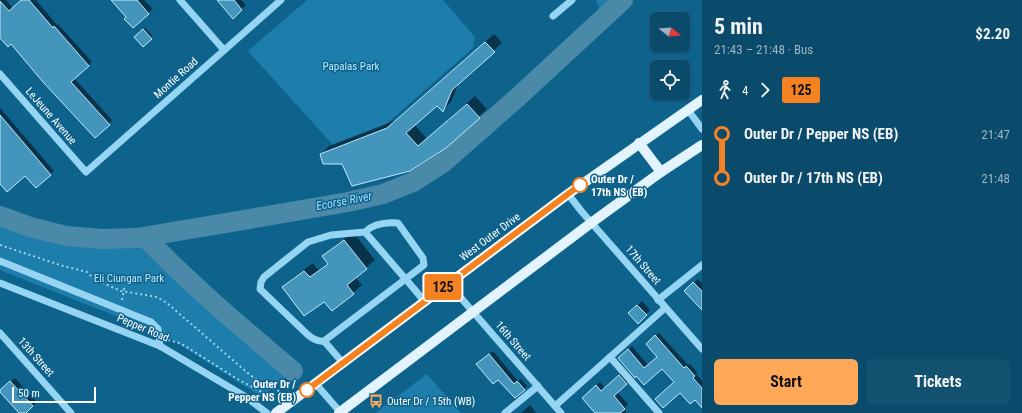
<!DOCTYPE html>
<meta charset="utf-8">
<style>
:root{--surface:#0a4a6a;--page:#135170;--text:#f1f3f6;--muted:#99b3c1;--line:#2a627e;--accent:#ffa858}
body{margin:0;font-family:"Roboto Condensed",sans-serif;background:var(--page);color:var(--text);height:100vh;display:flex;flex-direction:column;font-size:15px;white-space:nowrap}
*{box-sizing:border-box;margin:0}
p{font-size:13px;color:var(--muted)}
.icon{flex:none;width:22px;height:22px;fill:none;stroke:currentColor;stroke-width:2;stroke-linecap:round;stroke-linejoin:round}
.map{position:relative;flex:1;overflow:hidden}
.panel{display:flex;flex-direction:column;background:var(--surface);width:320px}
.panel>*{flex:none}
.badge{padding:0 8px;border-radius:3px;font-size:14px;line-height:26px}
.needle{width:26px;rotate:107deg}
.tools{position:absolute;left:650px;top:12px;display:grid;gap:8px}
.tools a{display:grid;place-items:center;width:40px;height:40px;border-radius:6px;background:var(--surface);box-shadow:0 1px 3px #0004,0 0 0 1px var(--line);font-size:20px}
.scale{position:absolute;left:12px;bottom:10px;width:84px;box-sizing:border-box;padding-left:4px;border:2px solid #fff;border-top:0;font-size:11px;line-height:14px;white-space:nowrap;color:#fff;-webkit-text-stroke:3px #0e638d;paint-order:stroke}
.map>.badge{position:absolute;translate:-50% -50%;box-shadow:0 0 0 2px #fff}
.legs{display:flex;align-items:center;gap:6px;height:44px;padding:0 12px;font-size:13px}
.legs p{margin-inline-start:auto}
.head{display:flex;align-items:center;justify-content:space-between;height:68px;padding:0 12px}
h1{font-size:22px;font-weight:700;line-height:30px}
.cta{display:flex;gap:8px;margin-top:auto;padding:8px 12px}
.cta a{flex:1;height:46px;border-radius:6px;background:var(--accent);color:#111;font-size:16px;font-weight:700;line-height:46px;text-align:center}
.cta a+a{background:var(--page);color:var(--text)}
ul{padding:0 12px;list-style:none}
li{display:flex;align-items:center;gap:14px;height:44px;font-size:15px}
li i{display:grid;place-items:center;width:6px;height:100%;margin:0 5px;background:currentColor}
li i::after{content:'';width:10px;height:10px;margin:-5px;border:3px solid;border-radius:50%;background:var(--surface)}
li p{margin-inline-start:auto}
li:first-child i{background:linear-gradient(#0000 50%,currentColor 0)}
li:last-child i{background:linear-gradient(currentColor 50%,#0000 0)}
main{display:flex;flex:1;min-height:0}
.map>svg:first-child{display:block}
</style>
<main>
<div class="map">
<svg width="702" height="413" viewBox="0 0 702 413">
<rect width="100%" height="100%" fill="#0e638d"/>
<!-- green -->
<g fill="#1d7dab">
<path d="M307,0H443L475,37L473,48L384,126L333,145L248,51Z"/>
<path d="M596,0H622L603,16Z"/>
<path d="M0,216C50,234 92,243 145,237C192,285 242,328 293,371L262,397L166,336L0,270Z"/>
<path d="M427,374L461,413H375Z"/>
</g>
<!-- shadow -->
<g fill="#0007">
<path d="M0,0H6L13,8L22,0H36L57,25L58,24L92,62L74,78L112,120L109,124L0,30Z"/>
<path d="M112,0H144L153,9L133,27L127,17Z"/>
<path d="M218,0H241L246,5L233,17Z"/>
<path d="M145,28L153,36L143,45L135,37Z"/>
<path d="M494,34L502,43L459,82L451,102L443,110L437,105L414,124L427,139L475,96L487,109L445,147L343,163L321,154L329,146L396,120Z"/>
<path d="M0,108L54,171L36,187L26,175L0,183Z"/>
<path d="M353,232L375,260L355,277L362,285L353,293L324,301L283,287L292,279L313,263L318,270L328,263L323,256L332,248Z"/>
<path d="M698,279L702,284V310L685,291Z"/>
<path d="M642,301L650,310L638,322L629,313Z"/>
<path d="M659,333L688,365L690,364L697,372L696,374L702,381V407L675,382L662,367L644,384L619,358L632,346L648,365L659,356L647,344Z"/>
<path d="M493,351L518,381L521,379L527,386L524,390L498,378L481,361Z"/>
<path d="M623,372L630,380L617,392L628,404L624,409L627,413H596L587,394L600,382L605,388Z"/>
<path d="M15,378L37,402L24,413H20L4,387Z"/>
<path d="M530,405L536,413H521Z"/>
</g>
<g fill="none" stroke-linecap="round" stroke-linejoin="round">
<!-- river -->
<g stroke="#4a89a7" stroke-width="20">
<path d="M0,216L30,227L66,236L102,239L137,238L267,216L348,202L383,194L413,182L444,162L518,97L623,0"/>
<path d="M145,237C191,285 242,328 293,371"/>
</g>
</g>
<!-- building -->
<g fill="#4495bc" stroke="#bde9fe">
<path d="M21,0H29L53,28L54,26L89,66L71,82L110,125L95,138L43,82L11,44L8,47L0,38V1L9,11Z"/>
<path d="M111,0H137L149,14L133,28L124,19L126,17Z"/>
<path d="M217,0H234L242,10L233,19Z"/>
<path d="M143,29L152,39L143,47L134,37Z"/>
<path d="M485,42L495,52L452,90L443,112L437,106L406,133L418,146L467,104L480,118L446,148L410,171L352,186L342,164H323L320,154L387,128Z"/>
<path d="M0,115L51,175L36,188L25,176L7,192L0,184Z"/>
<path d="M344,240L367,269L347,285L354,294L332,311L324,302L304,316L282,287L304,271L310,277L328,264L322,256Z"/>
<path d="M693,282L702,291V310L684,291Z"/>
<path d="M637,305L647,315L638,324L628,313Z"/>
<path d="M655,335L684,368L686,366L695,376L693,378L702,388V408L695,400L690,404L680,393L663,408L655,399L674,382L662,369L644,385L636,376L635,378L618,358L628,349L644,368L657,357L646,344Z"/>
<path d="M489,354L514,384L517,381L525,390L515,398L498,380L493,384L476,364Z"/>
<path d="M619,375L627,384L614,396L625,409L620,413H595L582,398L596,385L601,391Z"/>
<path d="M10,381L33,406L26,413H19L0,392V390Z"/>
</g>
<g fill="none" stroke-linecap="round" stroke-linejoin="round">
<!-- path -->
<g stroke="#95d5f3" stroke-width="2" stroke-dasharray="2 3" stroke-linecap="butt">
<path d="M0,245L60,265L87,272L94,279L121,291L157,297L167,303L250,375L264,384L281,392"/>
<path d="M122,300L125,285"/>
<path d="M168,340L179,343L185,346L239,380L260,391L268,398"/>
</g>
<!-- minor -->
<g stroke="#95d5f3" stroke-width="7">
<path d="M180,0L224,50"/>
<path d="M553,16L572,0"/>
<path d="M0,74L86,172L281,0"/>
<path d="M688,110L702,129"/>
<path d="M568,194L582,212L702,349"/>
<path d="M365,232C373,224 386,222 398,223L423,258L424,265L324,341C318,342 313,339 308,335L260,289L261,282L264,277L308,242L331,235L365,232L415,290L424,301"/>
<path d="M0,261L151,322L158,329L160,346"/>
<path d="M0,283L160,346L246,397L267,413"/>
<path d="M448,283L561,413"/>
<path d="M658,300L702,265"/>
<path d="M0,333L71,413"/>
<path d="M324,341L343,363"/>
<path d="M610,357L659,413"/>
<path d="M315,383L341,413"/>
<path d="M555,406L665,308"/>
<path d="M505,413L538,386"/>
</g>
<!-- major -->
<g stroke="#e2f4ff" stroke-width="10">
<path d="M639,143L661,172"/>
<path d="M276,413L568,194L702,100"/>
<path d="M339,413L591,223L661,172L702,145"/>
</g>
</g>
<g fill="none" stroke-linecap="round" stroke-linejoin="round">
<!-- line-1 casing -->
<g stroke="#fff" stroke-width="9">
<path id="line-1" d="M307,390L580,185"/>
</g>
<!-- line-1 -->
<use href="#line-1" stroke="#f58220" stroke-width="6"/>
</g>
<!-- icons -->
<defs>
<g id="bus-bare" transform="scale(1.08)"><path d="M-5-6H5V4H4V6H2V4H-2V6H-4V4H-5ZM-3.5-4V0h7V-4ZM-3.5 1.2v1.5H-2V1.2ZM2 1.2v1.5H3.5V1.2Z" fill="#ffa858" stroke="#0e638d" stroke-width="2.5" paint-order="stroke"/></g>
</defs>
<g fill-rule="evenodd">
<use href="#bus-bare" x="376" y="401"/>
</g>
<!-- markers -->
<g fill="#fff" stroke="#f58220" stroke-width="2">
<circle cx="580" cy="185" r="7"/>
<circle cx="307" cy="390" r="7"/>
</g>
<g text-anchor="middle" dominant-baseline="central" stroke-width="3" stroke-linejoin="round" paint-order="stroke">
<!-- park labels -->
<g font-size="11" fill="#bde9fe" stroke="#0e638d">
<text x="351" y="66">Papalas Park</text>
<text x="129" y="278">Eli Ciungan Park</text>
</g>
<!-- street labels -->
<g font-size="11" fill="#fff" stroke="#0e638d">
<text transform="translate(176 78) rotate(-42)">Montie Road</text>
<text transform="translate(51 116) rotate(49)">LeJeune Avenue</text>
<text transform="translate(490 237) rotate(-37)">West Outer Drive</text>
<text transform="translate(643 265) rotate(49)">17th Street</text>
<text transform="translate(143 328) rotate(23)">Pepper Road</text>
<text transform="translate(513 341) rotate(49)">16th Street</text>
<text transform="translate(36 357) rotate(48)">13th Street</text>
</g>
<!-- stop labels -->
<g font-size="11" font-weight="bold" fill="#fff" stroke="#0e638d" text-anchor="start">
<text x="591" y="179">Outer Dr /<tspan x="591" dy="13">17th NS (EB)</tspan></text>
<text x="296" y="384" text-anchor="end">Outer Dr /<tspan x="296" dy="13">Pepper NS (EB)</tspan></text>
</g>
<!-- poi labels -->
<g font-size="11" fill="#fff" stroke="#0e638d" text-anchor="start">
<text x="387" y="401">Outer Dr / 15th (WB)</text>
</g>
<!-- water labels -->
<g font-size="12" font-style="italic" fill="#a1dffb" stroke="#0e638d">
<text transform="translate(344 201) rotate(-11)">Ecorse River</text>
</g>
</g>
</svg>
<div class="tools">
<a><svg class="needle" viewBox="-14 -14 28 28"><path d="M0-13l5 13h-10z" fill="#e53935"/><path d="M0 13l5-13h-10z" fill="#99b3c1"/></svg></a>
<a><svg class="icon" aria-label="locate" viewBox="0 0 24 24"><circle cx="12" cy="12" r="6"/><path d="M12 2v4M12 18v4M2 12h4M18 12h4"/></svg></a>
</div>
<div class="scale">50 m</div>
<b class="badge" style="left:443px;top:287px;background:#f58220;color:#111">125</b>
</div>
<section class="panel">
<div class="head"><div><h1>5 min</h1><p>21:43 – 21:48 · Bus</p></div><b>$2.20</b></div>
<div class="legs"><svg class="icon" aria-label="walk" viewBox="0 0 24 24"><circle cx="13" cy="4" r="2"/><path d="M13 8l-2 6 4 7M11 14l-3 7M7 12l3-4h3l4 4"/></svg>4<svg class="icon" aria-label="forward" viewBox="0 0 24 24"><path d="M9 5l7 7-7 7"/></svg><b class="badge" style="background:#f58220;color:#111">125</b></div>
<ul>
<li><i style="color:#f58220"></i><b>Outer Dr / Pepper NS (EB)</b><p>21:47</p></li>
<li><i style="color:#f58220"></i><b>Outer Dr / 17th NS (EB)</b><p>21:48</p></li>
</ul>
<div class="cta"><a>Start</a><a>Tickets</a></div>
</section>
</main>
